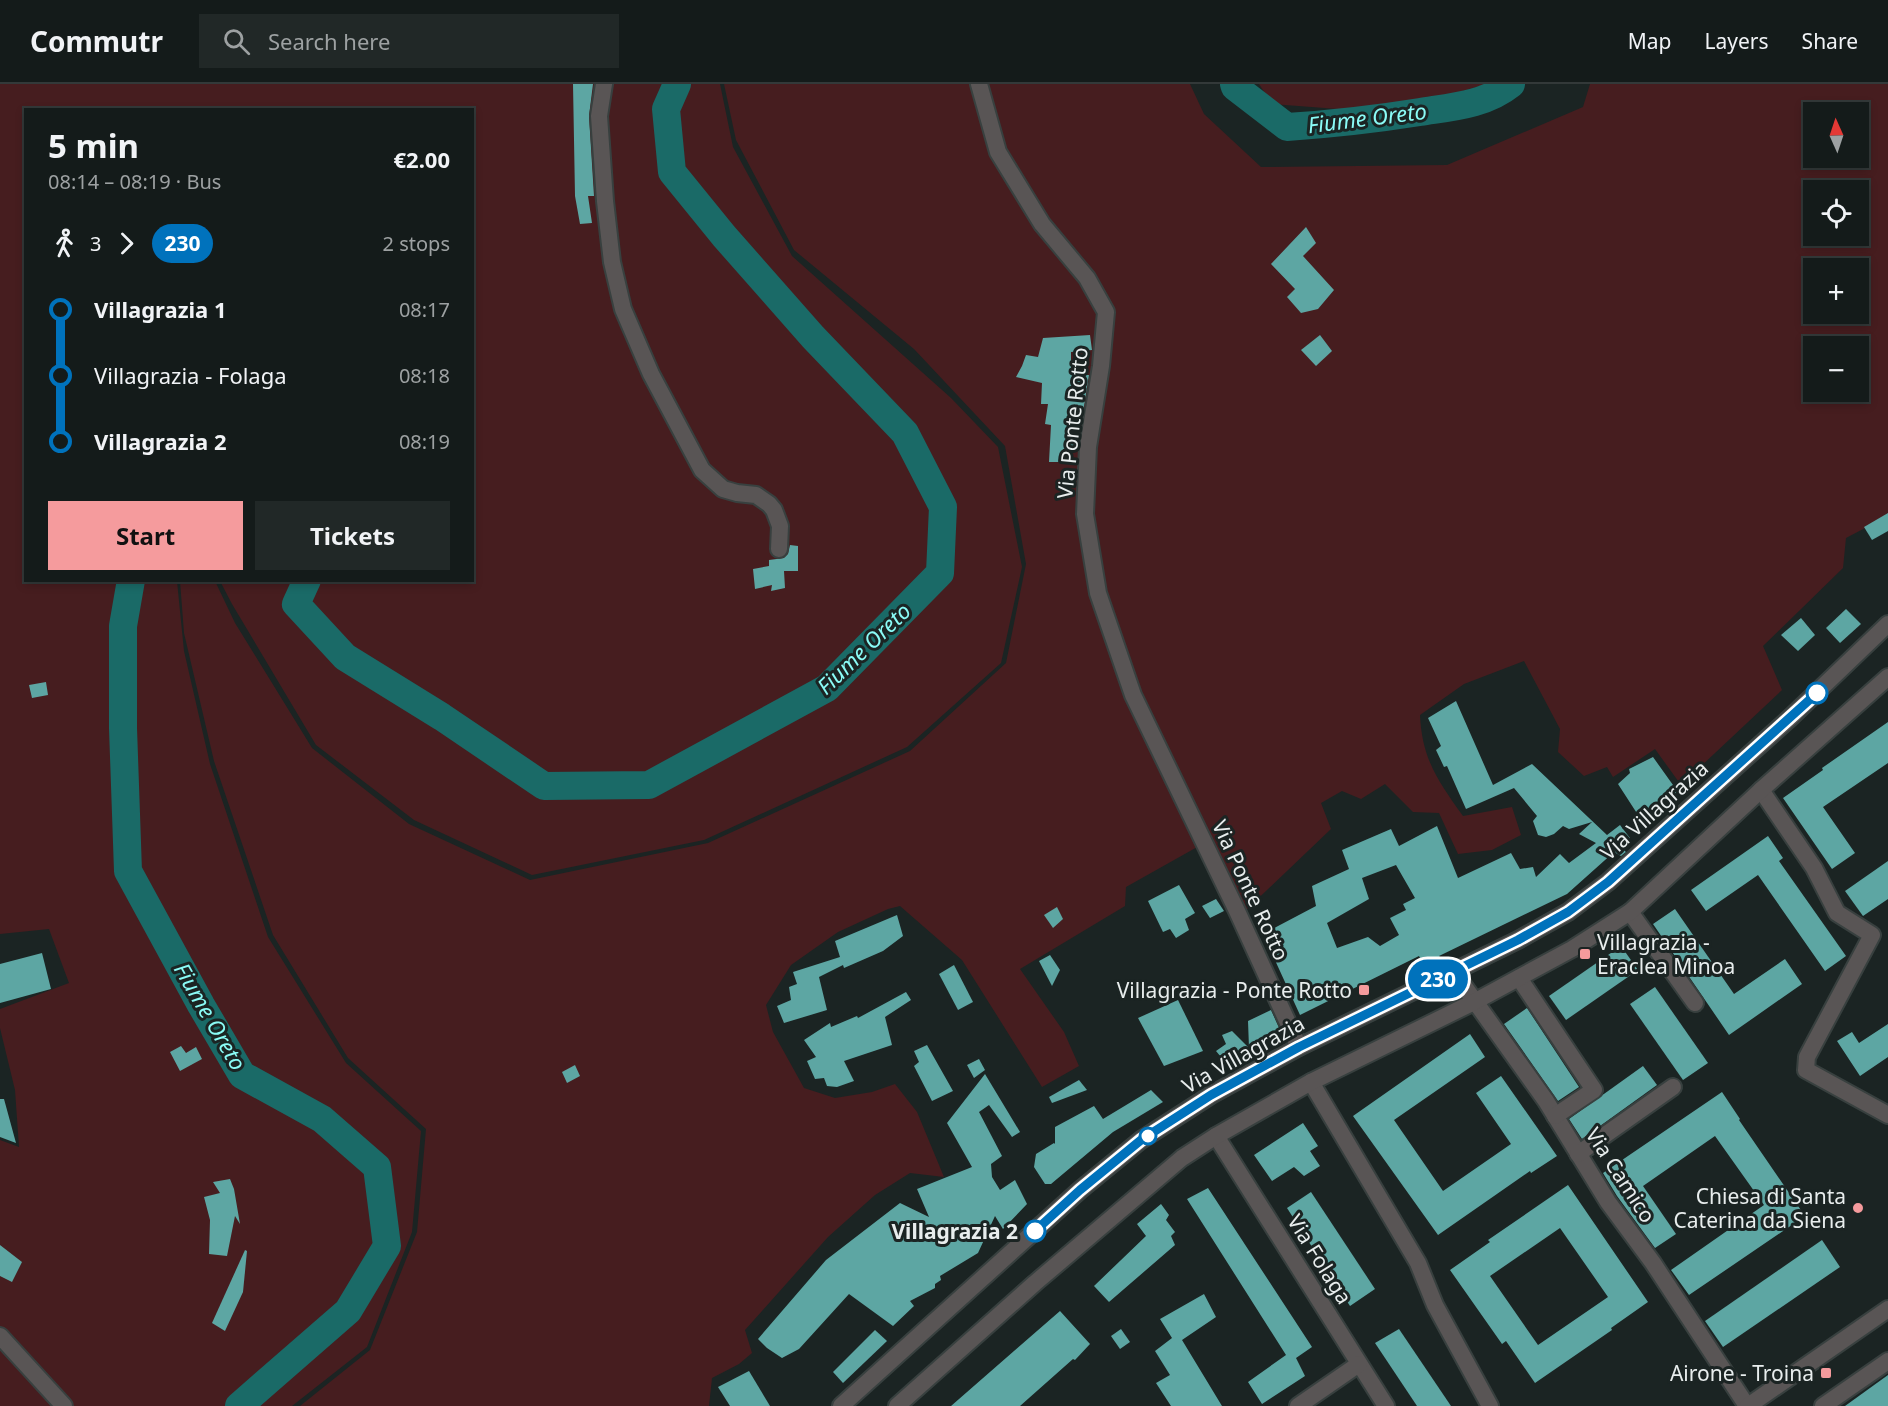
<!DOCTYPE html>
<meta charset="utf-8">
<style>
:root{--surface:#141b1a;--page:#212827;--text:#f1f3f6;--muted:#9da1a2;--line:#333939;--accent:#f59b9d}
body{margin:0;font-family:"Noto Sans",sans-serif;background:var(--page);color:var(--text);height:100vh;display:flex;flex-direction:column;font-size:22px;white-space:nowrap}
*{box-sizing:border-box;margin:0}
p{font-size:20px;color:var(--muted)}
.icon{flex:none;width:33px;height:33px;fill:none;stroke:currentColor;stroke-width:2;stroke-linecap:round;stroke-linejoin:round}
.map{position:relative;flex:1;overflow:hidden}
.sheet{position:absolute;left:24px;top:24px;width:450px;height:474px;display:flex;flex-direction:column;background:var(--surface);border-radius:0px;box-shadow:0 3px 9px #0003,0 0 0 2px var(--line)}
.sheet>*{flex:none}
.badge{padding:0 12px;border-radius:20px;font-size:21px;line-height:39px}
.needle{width:39px;rotate:357deg}
.tools{position:absolute;left:1803px;top:18px;display:grid;gap:12px}
.tools a{display:grid;place-items:center;width:66px;height:66px;border-radius:0px;background:var(--surface);box-shadow:0 3px 9px #0003,0 0 0 2px var(--line);font-size:30px}
.map>.badge{position:absolute;translate:-50% -50%;box-shadow:0 0 0 3px #fff}
.legs{display:flex;align-items:center;gap:9px;height:66px;padding:0 24px;font-size:20px}
.legs p{margin-inline-start:auto}
.headline{display:flex;align-items:center;justify-content:space-between;height:102px;padding:0 24px}
h1{font-size:33px;font-weight:700;line-height:45px}
.primary-button{display:flex;gap:12px;margin-top:auto;padding:12px 24px}
.primary-button a{flex:1;height:69px;border-radius:0px;background:var(--accent);color:#111;font-size:24px;font-weight:700;line-height:69px;text-align:center}
.primary-button a+a{background:var(--page);color:var(--text)}
ul{padding:0 24px;list-style:none}
li{display:flex;align-items:center;gap:21px;height:66px;font-size:22px}
li i{display:grid;place-items:center;width:9px;height:100%;margin:0 8px;background:currentColor}
li i::after{content:'';width:15px;height:15px;margin:-8px;border:4px solid;border-radius:50%;background:var(--surface)}
li p{margin-inline-start:auto}
li:first-child i{background:linear-gradient(#0000 50%,currentColor 0)}
li:last-child i{background:linear-gradient(currentColor 50%,#0000 0)}
header{display:flex;align-items:center;gap:36px;box-sizing:border-box;height:84px;padding:0 30px;background:var(--surface);border-bottom:2px solid var(--line)}
header strong{font-size:28px}
nav{display:flex;gap:33px;margin-inline-start:auto;font-size:21px}
.search{width:420px;height:54px;background:var(--page);display:flex;align-items:center;gap:15px;box-sizing:border-box;padding:0 21px;border-radius:0px;color:var(--muted);font-size:22px}
.map>svg:first-child{display:block}
</style>
<header>
<strong>Commutr</strong>
<div class="search"><svg class="icon" aria-label="search" viewBox="0 0 24 24"><circle cx="10" cy="10" r="6"/><path d="M15 15l6 6"/></svg>Search here</div>
<nav><a>Map</a><a>Layers</a><a>Share</a></nav>
</header>
<div class="map">
<svg width="1888" height="1322" viewBox="0 0 1888 1322">
<rect width="100%" height="100%" fill="#1b2423"/>
<!-- green -->
<g fill="#461d1f" fill-rule="evenodd">
<path d="M0,0H720L733,63L792,172L951,314L998,363L1022,483L1001,579L907,663L704,756L532,791L414,736L316,661L232,520L220,497L472,496V26H26V496L177,497L184,567L210,680L268,853L346,979L421,1047L412,1148L367,1263L292,1322H0V1056L19,1063L15,1006L0,944V925L69,899L49,845L0,850Z"/>
<path d="M724,0H1190L1204,30L1261,83L1447,81L1583,23L1590,0H1888V432L1846,454L1843,484L1763,562L1782,606L1681,701L1655,665L1613,693L1607,683L1584,692L1558,668L1560,645L1524,577L1464,600L1420,631C1422,675 1438,697 1463,732L1512,723L1521,751L1492,766L1458,770L1439,729L1413,728L1385,700L1361,715L1342,707L1321,719L1331,745L1245,827L1199,762L1126,803L1125,822L1020,885L1064,948L1079,982L1042,1003L962,876L900,822L888,825L838,848L791,881L766,921L773,948L804,1004L835,1014L872,1008L895,1000L917,1028L944,1093L910,1089L875,1111L828,1153L745,1246L752,1269L739,1280L712,1294L709,1322H300L370,1266L417,1148L426,1045L348,974L273,851L214,677L184,549L180,497H215L235,539L312,664L409,740L530,796L708,759L910,667L1006,579L1026,480L1005,362L914,265L794,166L736,56ZM1814,28H1858V74H1814ZM1814,106H1858V152H1814ZM1814,184H1858V230H1814ZM1814,262H1858V308H1814Z"/>
<path d="M1259,0H1487L1428,17L1351,26L1272,20Z"/>
</g>
<g fill="none" stroke-linecap="round" stroke-linejoin="round">
<!-- river -->
<g stroke="#1a6a67" stroke-width="28">
<path d="M1234,0L1235,3L1287,43C1332,40 1376,35 1420,28C1451,23 1485,21 1511,0"/>
<path d="M131,496L123,542V644L128,787L201,921L242,991L322,1035L377,1083L387,1162L348,1227L239,1322"/>
<path d="M307,496L296,520L345,573L442,633L544,702L649,701L827,604L940,489L943,423L905,349L813,253L724,152L672,88L666,25L677,0"/>
</g>
</g>
<!-- building -->
<g fill="#5da6a3" fill-rule="evenodd">
<path d="M573,0H593L589,32L594,112H588L592,139L580,140L575,112Z"/>
<path d="M1306,143L1316,159L1303,172L1334,206L1318,225L1301,229L1287,213L1295,205L1271,180Z"/>
<path d="M1090,251L1092,266L1071,268V291H1089L1077,367L1063,365V378H1049L1051,341L1045,340L1048,320H1041L1042,299L1016,293L1022,282L1026,271L1038,273L1043,254Z"/>
<path d="M1320,251L1332,267L1316,282L1301,266Z"/>
<path d="M1888,429V447L1872,456L1864,443Z"/>
<path d="M790,461L798,462V487H784L785,504L771,507L772,501L755,505L753,485L769,482V476L784,474L788,470Z"/>
<path d="M1846,525L1861,540L1840,559L1826,544Z"/>
<path d="M1801,534L1815,551L1798,567L1781,551Z"/>
<path d="M46,598L48,611L32,614L29,601Z"/>
<path d="M1456,617L1493,701L1532,680L1607,751L1620,741L1630,754L1620,763L1626,768L1621,772L1614,768L1567,810L1439,872L1440,873L1423,880L1419,872L1300,931L1263,850L1316,822L1312,802L1349,785L1342,766L1391,745L1399,762L1437,742L1458,794L1511,769L1520,785L1533,783L1536,793L1560,770L1569,779L1596,759L1579,750L1592,738L1569,745L1563,742L1554,750L1546,753L1538,751L1533,737L1537,732L1514,704L1466,725L1447,682L1444,683L1436,666L1441,662L1428,634ZM1396,781L1415,814L1403,820L1406,826L1390,834L1399,851L1380,862L1368,853L1337,864L1327,839L1369,815L1362,794Z"/>
<path d="M1888,638V679L1823,723L1855,769L1832,785L1783,714L1823,686L1822,684Z"/>
<path d="M1653,673L1678,708L1640,734L1618,700L1630,689L1629,685Z"/>
<path d="M1768,752L1783,774L1779,777L1846,872L1825,887L1758,791L1706,827L1691,806Z"/>
<path d="M1888,777V815L1863,832L1845,807Z"/>
<path d="M1179,801L1195,829L1185,835L1189,846L1176,854L1170,845L1163,848L1148,817Z"/>
<path d="M1216,815L1224,827L1210,834L1202,822Z"/>
<path d="M1057,823L1063,835L1053,844L1044,831Z"/>
<path d="M1675,825L1734,910L1785,875L1802,900L1729,951L1653,840Z"/>
<path d="M897,831L903,852L883,867L844,884L843,881L819,893L827,926L784,939L777,922L791,916L789,903L797,900L793,888L840,873L835,857Z"/>
<path d="M1621,862L1638,886L1566,936L1549,912Z"/>
<path d="M42,869L51,905L0,919V880Z"/>
<path d="M1050,871L1060,886L1052,902L1039,877Z"/>
<path d="M954,881L973,918L958,926L939,890Z"/>
<path d="M1655,903L1708,979L1683,996L1630,920Z"/>
<path d="M906,908L911,916L885,933L892,961L844,977L854,997L837,1003L827,1002L824,994L815,995L807,977L816,973L804,956L830,939L831,943L857,932L858,934Z"/>
<path d="M1178,916L1203,967L1164,982L1138,934Z"/>
<path d="M1527,924L1579,1003L1558,1017L1504,940Z"/>
<path d="M1271,926L1280,946L1226,979L1216,967L1226,960L1222,951L1232,947L1249,964L1248,937Z"/>
<path d="M1888,940V973L1860,992L1837,957L1852,948L1859,959Z"/>
<path d="M1470,950L1485,973L1394,1036L1443,1107L1511,1060L1476,1009L1501,992L1557,1072L1531,1089L1530,1087L1438,1151L1353,1032Z"/>
<path d="M927,961L953,1007L932,1017L914,982L919,978L914,967Z"/>
<path d="M181,962L186,969L196,963L202,975L180,987L170,968Z"/>
<path d="M979,975L985,986L974,994L967,981Z"/>
<path d="M575,981L580,992L567,999L562,988Z"/>
<path d="M1643,982L1657,1001L1582,1055L1569,1035Z"/>
<path d="M985,990L1020,1048L1012,1053L989,1021L979,1028L1002,1072L991,1080L992,1093L1000,1106L1015,1096L1027,1120L1003,1145L995,1132L978,1169L940,1192L941,1196L935,1200V1204L910,1217L914,1222L893,1242L849,1210L799,1265L782,1274L767,1264L758,1255L826,1176L900,1119L929,1133L917,1105L972,1083L947,1039Z"/>
<path d="M1079,996L1087,1006L1052,1019L1049,1013Z"/>
<path d="M1151,1006L1163,1018L1113,1048L1051,1100H1045L1034,1083L1036,1070L1054,1059L1055,1060V1043L1094,1022L1103,1035Z"/>
<path d="M1722,1008L1740,1035L1739,1036L1805,1132L1689,1211L1671,1186L1764,1121L1715,1052L1643,1102L1676,1150L1655,1164L1617,1112L1603,1089Z"/>
<path d="M0,1015H4L16,1059L0,1053Z"/>
<path d="M1303,1039L1318,1062L1310,1067L1320,1082L1304,1092L1294,1083L1272,1097L1254,1071Z"/>
<path d="M230,1095L234,1105L240,1140L235,1132L227,1172L209,1170L210,1136L204,1113L220,1109L213,1098Z"/>
<path d="M1568,1101L1648,1218L1611,1244L1612,1246L1535,1299L1506,1257L1502,1260L1450,1186L1490,1158L1488,1156ZM1560,1144L1608,1213L1538,1261L1490,1192Z"/>
<path d="M1208,1104L1312,1263L1296,1274L1305,1292L1262,1320L1248,1298L1286,1271L1187,1115Z"/>
<path d="M1311,1108L1375,1205L1350,1222L1287,1124Z"/>
<path d="M1161,1120L1169,1131L1166,1136L1175,1148L1171,1152L1175,1161L1109,1218L1094,1202L1146,1152L1137,1140Z"/>
<path d="M1822,1156L1840,1183L1723,1263L1705,1237Z"/>
<path d="M0,1161L22,1178L12,1198L0,1192Z"/>
<path d="M245,1166L247,1167L243,1208L225,1247L212,1239Z"/>
<path d="M1204,1210L1216,1233L1182,1256L1222,1322H1171L1156,1299L1170,1291L1155,1267L1172,1254L1160,1235Z"/>
<path d="M1060,1227L1090,1260L1075,1276L1073,1275L1020,1322H951Z"/>
<path d="M1121,1245L1130,1258L1120,1265L1111,1252Z"/>
<path d="M1399,1245L1451,1322H1417L1375,1259Z"/>
<path d="M875,1246L887,1257L843,1299L833,1288Z"/>
<path d="M749,1287L770,1322H730L718,1303Z"/>
<path d="M1888,1291V1322H1845Z"/>
</g>
<g fill="none" stroke-linecap="round" stroke-linejoin="round">
<!-- street casing -->
<g stroke="#38403f" stroke-width="20">
<g id="street">
<path d="M604,0L599,32L605,117L612,178L623,225L651,290L702,386L723,405L737,409L756,411L769,420L774,426L780,442L779,465"/>
<path d="M979,0L998,68L1042,140L1087,194L1106,228L1101,282L1088,363L1085,430L1098,509L1133,611L1237,827L1299,963"/>
<path d="M1761,706L1814,784L1837,829L1872,851L1807,973L1806,986L1888,1031"/>
<path d="M1630,828L1695,919"/>
<path d="M1454,888L1546,1017L1608,1118L1653,1179L1747,1322"/>
<path d="M1519,894L1594,1006L1555,1032"/>
<path d="M1311,998L1418,1179L1435,1221L1490,1322"/>
<path d="M1216,1052L1386,1322"/>
<path d="M1578,1070L1673,1003"/>
<path d="M0,1252L64,1322"/>
<path d="M841,1322L1080,1106L1141,1056L1211,1011L1299,963L1518,856L1568,828L1608,798L1791,633L1888,540"/>
<path d="M897,1322L1035,1199L1182,1074L1216,1052L1311,998L1474,918L1572,865L1630,828L1761,706L1888,593"/>
<path d="M1298,1322L1359,1280"/>
<path d="M1748,1322L1888,1225"/>
<path d="M1823,1322L1888,1277"/>
</g>
</g>
<!-- street -->
<use href="#street" stroke="#595555" stroke-width="16"/>
</g>
<g fill="none" stroke-linecap="round" stroke-linejoin="round">
<!-- line-1 casing -->
<g stroke="#fff" stroke-width="14">
<path id="line-1" d="M1035,1147L1080,1106L1141,1056L1211,1011L1299,963L1518,856L1568,828L1608,798L1817,609"/>
</g>
<!-- line-1 -->
<use href="#line-1" stroke="#0072bc" stroke-width="9"/>
</g>
<!-- markers -->
<g fill="#fff" stroke="#0072bc" stroke-width="3">
<circle cx="1817" cy="609" r="10"/>
<circle cx="1148" cy="1052" r="8"/>
<circle cx="1035" cy="1147" r="10"/>
</g>
<g fill="#f59b9d" stroke="#1b2423" stroke-width="2">
<rect x="1579" y="864" width="12" height="12" rx="3"/>
<rect x="1358" y="900" width="12" height="12" rx="3"/>
<circle cx="1858" cy="1124" r="6"/>
<rect x="1820" y="1283" width="12" height="12" rx="3"/>
</g>
<g text-anchor="middle" dominant-baseline="central" stroke-width="6" stroke-linejoin="round" paint-order="stroke">
<!-- street labels -->
<g font-size="21" fill="#e8eded" stroke="#1b2423">
<text transform="translate(1072 339) rotate(-84)">Via Ponte Rotto</text>
<text transform="translate(1654 726) rotate(-42)">Via Villagrazia</text>
<text transform="translate(1251 806) rotate(65)">Via Ponte Rotto</text>
<text transform="translate(1243 970) rotate(-29)">Via Villagrazia</text>
<text transform="translate(1621 1091) rotate(57)">Via Camico</text>
<text transform="translate(1320 1175) rotate(58)">Via Folaga</text>
</g>
<!-- poi labels -->
<g font-size="21" fill="#e8eded" stroke="#1b2423" text-anchor="end">
<text x="1597" y="858" text-anchor="start">Villagrazia -<tspan x="1597" dy="24">Eraclea Minoa</tspan></text>
<text x="1352" y="906">Villagrazia - Ponte Rotto</text>
<text x="1846" y="1112">Chiesa di Santa<tspan x="1846" dy="24">Caterina da Siena</tspan></text>
<text x="1814" y="1289">Airone - Troina</text>
</g>
<!-- stop labels -->
<g font-size="21" font-weight="bold" fill="#e8eded" stroke="#1b2423" text-anchor="end">
<text x="1018" y="1147">Villagrazia 2</text>
</g>
<!-- water labels -->
<g font-size="22" font-style="italic" fill="#8afbf6" stroke="#1b2423">
<text transform="translate(1367 33) rotate(-7)">Fiume Oreto</text>
<text transform="translate(863 564) rotate(-44)">Fiume Oreto</text>
<text transform="translate(211 932) rotate(60)">Fiume Oreto</text>
</g>
</g>
</svg>
<div class="tools">
<a><svg class="needle" viewBox="-14 -14 28 28"><path d="M0-13l5 13h-10z" fill="#e53935"/><path d="M0 13l5-13h-10z" fill="#9da1a2"/></svg></a>
<a><svg class="icon" aria-label="locate" viewBox="0 0 24 24"><circle cx="12" cy="12" r="6"/><path d="M12 2v4M12 18v4M2 12h4M18 12h4"/></svg></a>
<a>+</a>
<a>−</a>
</div>
<b class="badge" style="left:1438px;top:895px;background:#0072bc;color:#fff">230</b>
<section class="sheet">
<div class="headline"><div><h1>5 min</h1><p>08:14 – 08:19 · Bus</p></div><b>€2.00</b></div>
<div class="legs"><svg class="icon" aria-label="walk" viewBox="0 0 24 24"><circle cx="13" cy="4" r="2"/><path d="M13 8l-2 6 4 7M11 14l-3 7M7 12l3-4h3l4 4"/></svg>3<svg class="icon" aria-label="forward" viewBox="0 0 24 24"><path d="M9 5l7 7-7 7"/></svg><b class="badge" style="background:#0072bc;color:#fff">230</b><p>2 stops</p></div>
<ul>
<li><i style="color:#0072bc"></i><b>Villagrazia 1</b><p>08:17</p></li>
<li><i style="color:#0072bc"></i><span>Villagrazia - Folaga</span><p>08:18</p></li>
<li><i style="color:#0072bc"></i><b>Villagrazia 2</b><p>08:19</p></li>
</ul>
<div class="primary-button"><a>Start</a><a>Tickets</a></div>
</section>
</div>
